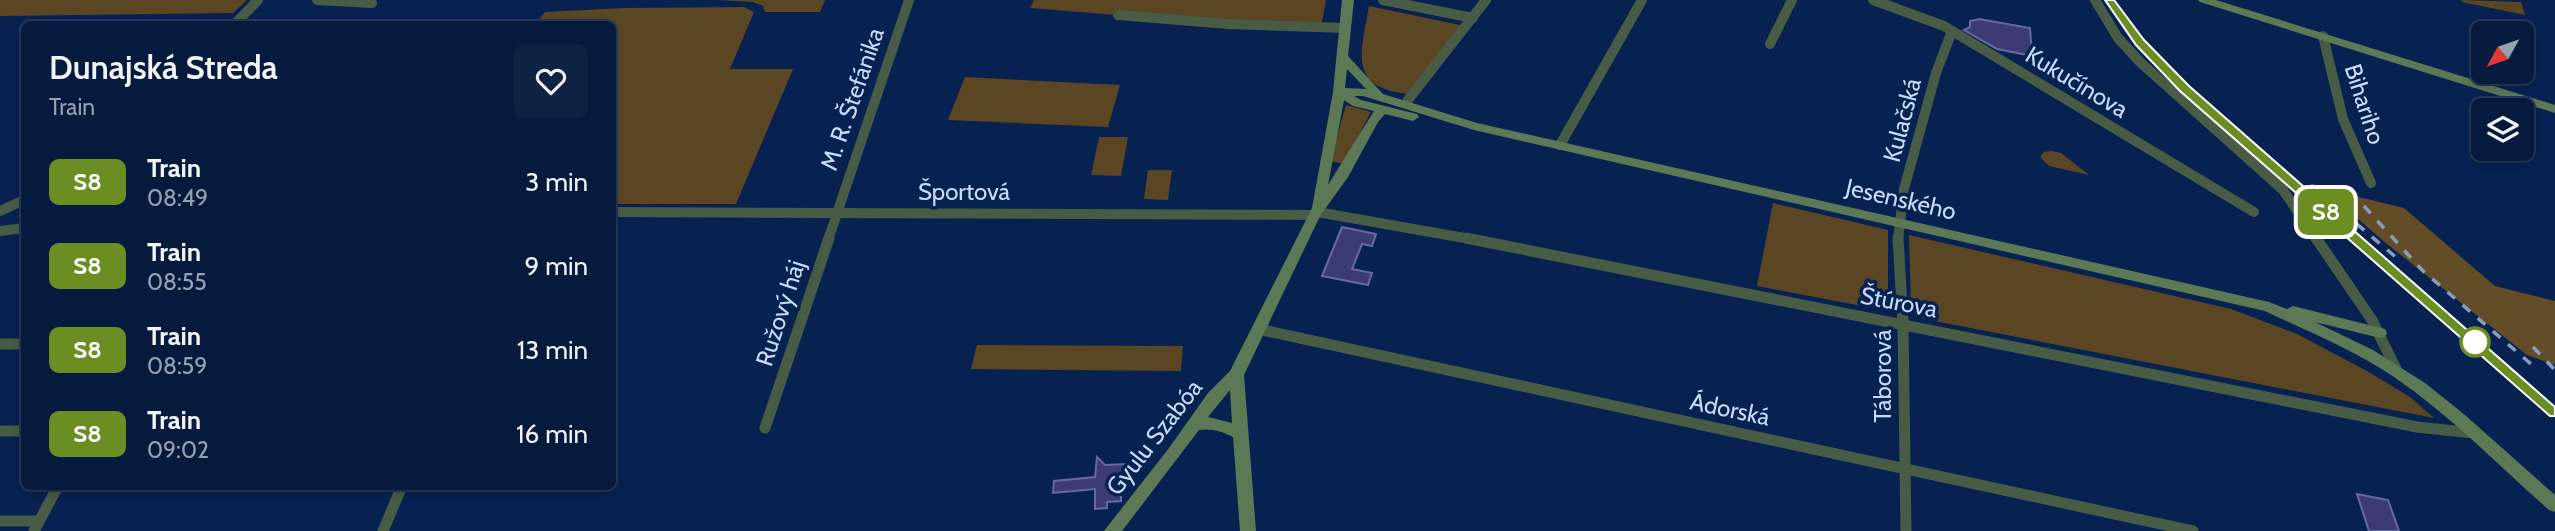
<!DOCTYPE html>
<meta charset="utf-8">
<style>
:root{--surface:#051a3d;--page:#0e2344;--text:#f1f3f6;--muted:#97a1b0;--line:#263857}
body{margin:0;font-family:Cabin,sans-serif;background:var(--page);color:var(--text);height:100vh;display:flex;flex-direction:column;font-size:26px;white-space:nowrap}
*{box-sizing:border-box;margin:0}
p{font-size:23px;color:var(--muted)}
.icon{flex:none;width:38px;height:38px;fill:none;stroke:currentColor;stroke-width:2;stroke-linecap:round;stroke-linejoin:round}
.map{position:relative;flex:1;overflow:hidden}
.sheet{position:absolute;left:21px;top:21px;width:595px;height:469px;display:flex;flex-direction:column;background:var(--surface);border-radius:10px;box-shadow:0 4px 10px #0003,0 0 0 2px var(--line)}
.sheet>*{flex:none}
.badge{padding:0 14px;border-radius:10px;font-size:24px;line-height:46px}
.needle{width:46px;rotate:230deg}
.fabs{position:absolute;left:2471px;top:21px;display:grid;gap:14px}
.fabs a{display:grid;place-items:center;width:63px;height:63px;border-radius:10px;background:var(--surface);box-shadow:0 4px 10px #0003,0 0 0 2px var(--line);font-size:35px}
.map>.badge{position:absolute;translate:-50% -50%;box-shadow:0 0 0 4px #fff}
.round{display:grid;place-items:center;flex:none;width:74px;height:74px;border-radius:10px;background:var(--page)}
.summary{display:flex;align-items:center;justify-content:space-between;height:119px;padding:0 28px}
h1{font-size:33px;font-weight:600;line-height:52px}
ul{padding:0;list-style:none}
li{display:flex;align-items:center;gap:21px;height:84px;padding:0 28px}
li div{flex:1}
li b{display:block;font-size:26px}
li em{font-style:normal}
li .badge{min-width:77px;font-weight:700;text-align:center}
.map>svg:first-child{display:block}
</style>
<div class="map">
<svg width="2555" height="531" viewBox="0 0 2555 531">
<rect width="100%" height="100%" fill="#072251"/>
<!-- green -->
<g fill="#5a4622">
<path d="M0,0H247L233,13L0,16Z"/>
<path d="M717,0H825L820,12H765L763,6L753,2Z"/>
<path d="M1034,0H1326L1321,27L1228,24L1030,8Z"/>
<path d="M2462,0L2521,2L2525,15L2462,2Z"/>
<path d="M1369,6L1465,26L1409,94C1347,88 1361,52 1369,6Z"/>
<path d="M744,7L754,12L730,69H793L736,204H613L612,24H536L545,12L624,8Z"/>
<path d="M965,77L1120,85L1108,127L948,120Z"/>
<path d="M1346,105L1371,112L1344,164L1330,161Z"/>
<path d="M1099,137H1128L1121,176L1091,175Z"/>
<path d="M2052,151L2061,153L2089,175L2049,166L2040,157L2044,152Z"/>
<path d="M1148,170H1172L1168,200L1144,199Z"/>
<path d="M1773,203L1888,230V311L1757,286Z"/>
<path d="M1909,235L2231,309L2297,334L2367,371L2410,397L2434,418L1924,319L1911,310Z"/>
<path d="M977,345L1183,346L1181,371L971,369Z"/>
</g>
<!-- forest -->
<path fill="#634d26" d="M2322,188L2404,208L2495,286L2555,301V365L2527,355L2387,244Z"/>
<!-- building -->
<g fill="#3c3c73" stroke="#6769a5" stroke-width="2">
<path d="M1979,19L2030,28L2032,56L1997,49L1964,30L1970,27V21Z"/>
<path d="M1342,227L1376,234L1372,246L1362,244L1352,269L1372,273L1368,285L1322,276Z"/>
<path d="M1097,457L1105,465L1125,464V487H1121V501L1107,502V508L1095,509V489L1053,493L1054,481L1095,477Z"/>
<path d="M2357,494L2388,500L2399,531H2369Z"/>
</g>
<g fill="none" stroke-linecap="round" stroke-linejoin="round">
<!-- street-far1 -->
<g stroke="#485b45" stroke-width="10">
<path d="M317,0L372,3"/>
<path d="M1383,0L1473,18"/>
<path d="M1873,0L1944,26L2254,212"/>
<path d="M2095,0L2118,38L2140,62L2283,190L2317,240"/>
<path d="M1118,15L1228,24L1346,28"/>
<path d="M235,24L258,0"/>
<path d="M2323,36L2343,119L2371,183"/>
<path d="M1770,44L1792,0"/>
<path d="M1408,100L1486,0"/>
<path d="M1560,145L1642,0"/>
<path d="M0,211L24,200"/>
<path d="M612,212L1314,215"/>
<path d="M1317,212L1476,240"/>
<path d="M0,231L24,228"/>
<path d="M828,240L909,0"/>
<path d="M1898,240L1904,189L1936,73L1952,31"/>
</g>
<!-- street -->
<g stroke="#485b45" stroke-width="11">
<path d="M1466,238L2417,427L2473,433"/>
<path d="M1898,238L1903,324L1906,531"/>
<path d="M2316,238L2372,320L2397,371"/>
<path d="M1258,329L2193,531"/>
<path d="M0,344H24"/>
<path d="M765,428L829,238"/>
<path d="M0,431H24"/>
<path d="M0,521H39"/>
<path d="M34,531L58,486"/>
<path d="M383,531L402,486"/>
</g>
<!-- secondary -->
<g fill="#5c7956" fill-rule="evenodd">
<path d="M1342,0H1354L1348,56L1383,94L1477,123L2269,302L2287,309L2293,306L2385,329L2387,333L2385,337L2380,338L2315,322L2373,350L2425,383L2465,415L2555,495V512L2549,510C2498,465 2451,416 2394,377C2354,350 2309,332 2265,311L1474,130L1363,96H1354L1361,100L1417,114L1419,117L1413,121L1385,114L1378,122L1348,177L1320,216L1244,375L1256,531H1240L1233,437C1221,431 1212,428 1199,430L1122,531H1104L1169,448L1208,393L1230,371L1312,208L1333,92ZM1347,69L1366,89L1345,88ZM1344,100L1353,106L1374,111L1328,185ZM1230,390L1232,423L1208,417Z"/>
<path d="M2198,0H2216L2555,105V113L2200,2Z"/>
</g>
<!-- rail -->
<g stroke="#889dc0" stroke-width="3.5" stroke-dasharray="10 10" stroke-linecap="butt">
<path d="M2110,0L2138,40L2184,88L2555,412"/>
<path d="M2311,185L2398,259"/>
<path d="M2364,206L2422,270L2531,364"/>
<path d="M2533,347L2555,370"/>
</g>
</g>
<!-- line -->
<path fill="#6b8e23" stroke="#fff" stroke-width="2" d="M2105,0H2114L2144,40L2189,86L2555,407V416H2550L2180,91L2136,45Z"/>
<!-- markers -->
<circle fill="#fff" stroke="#6b8e23" stroke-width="3.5" cx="2475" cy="342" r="14"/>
<g text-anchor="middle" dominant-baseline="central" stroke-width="7" stroke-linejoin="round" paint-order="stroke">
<!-- street labels -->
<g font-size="24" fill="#c9dbf9" stroke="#072251">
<text transform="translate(2077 82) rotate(31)">Kukučínova</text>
<text transform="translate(852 99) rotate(-71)">M. R. Štefánika</text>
<text transform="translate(2365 104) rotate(72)">Bihariho</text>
<text transform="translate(1902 120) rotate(-75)">Kulačská</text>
<text x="964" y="191">Športová</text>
<text transform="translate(1901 199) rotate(13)">Jesenského</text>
<text transform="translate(1899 302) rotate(11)">Štúrova</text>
<text transform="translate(780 313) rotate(-72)">Ružový háj</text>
<text transform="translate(1882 376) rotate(-90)">Táborová</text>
<text transform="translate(1730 409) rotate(12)">Ádorská</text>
<text transform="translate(1154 437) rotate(-52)">Gyulu Szabóa</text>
</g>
</g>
</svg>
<div class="fabs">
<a><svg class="needle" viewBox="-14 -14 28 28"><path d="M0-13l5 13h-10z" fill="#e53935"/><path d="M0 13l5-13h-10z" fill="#97a1b0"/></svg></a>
<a><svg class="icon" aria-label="layers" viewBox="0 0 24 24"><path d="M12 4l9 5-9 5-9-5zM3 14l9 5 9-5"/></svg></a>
</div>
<b class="badge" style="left:2326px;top:212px;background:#6b8e23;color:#fff">S8</b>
<section class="sheet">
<div class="summary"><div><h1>Dunajská Streda</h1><p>Train</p></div><a class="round"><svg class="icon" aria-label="heart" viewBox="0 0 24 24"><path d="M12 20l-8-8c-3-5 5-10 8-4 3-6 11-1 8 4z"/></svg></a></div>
<ul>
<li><span class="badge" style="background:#6b8e23;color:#fff">S8</span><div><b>Train</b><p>08:49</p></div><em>3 min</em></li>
<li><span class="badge" style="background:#6b8e23;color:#fff">S8</span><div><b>Train</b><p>08:55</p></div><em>9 min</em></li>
<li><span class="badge" style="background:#6b8e23;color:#fff">S8</span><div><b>Train</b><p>08:59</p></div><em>13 min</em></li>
<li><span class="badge" style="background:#6b8e23;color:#fff">S8</span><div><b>Train</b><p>09:02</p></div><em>16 min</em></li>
</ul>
</section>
</div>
